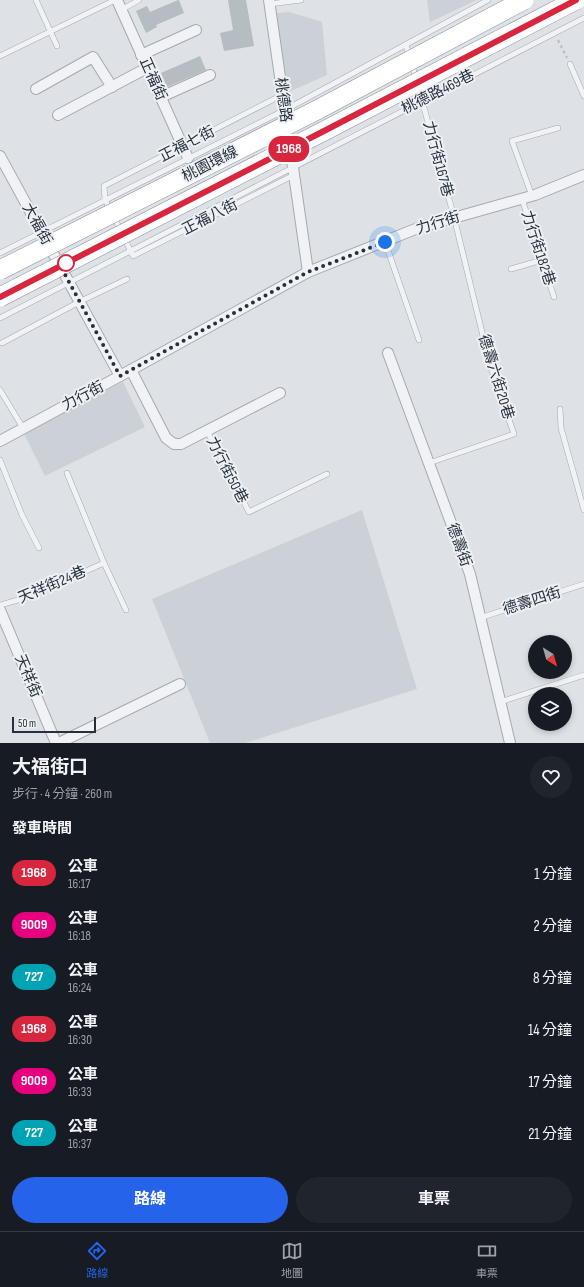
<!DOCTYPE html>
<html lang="zh-TW">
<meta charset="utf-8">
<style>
:root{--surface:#171b24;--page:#20242c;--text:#f1f3f6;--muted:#9ea1a6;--line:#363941;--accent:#2563eb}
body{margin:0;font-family:"Sofia Sans Condensed","Noto Sans TC",sans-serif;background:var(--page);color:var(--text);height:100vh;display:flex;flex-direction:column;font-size:15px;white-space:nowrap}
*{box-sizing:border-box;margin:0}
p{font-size:13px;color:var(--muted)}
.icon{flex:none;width:22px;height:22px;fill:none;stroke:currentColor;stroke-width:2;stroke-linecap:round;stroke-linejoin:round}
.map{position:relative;height:743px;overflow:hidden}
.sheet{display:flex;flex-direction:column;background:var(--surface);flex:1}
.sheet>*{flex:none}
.badge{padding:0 8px;border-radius:13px;font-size:14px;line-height:26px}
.needle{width:26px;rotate:143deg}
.fabs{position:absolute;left:528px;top:635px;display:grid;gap:8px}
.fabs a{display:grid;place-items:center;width:44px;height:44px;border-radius:50%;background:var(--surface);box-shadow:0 2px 6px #0003;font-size:20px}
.scale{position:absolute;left:12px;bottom:10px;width:84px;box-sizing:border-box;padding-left:4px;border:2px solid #28313b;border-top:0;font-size:11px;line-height:14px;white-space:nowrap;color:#28313b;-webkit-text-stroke:3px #edf0f4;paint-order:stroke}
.you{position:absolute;width:20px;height:20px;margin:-10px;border:3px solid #fff;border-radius:50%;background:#1a73e8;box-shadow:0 0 0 6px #1a73e833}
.map>.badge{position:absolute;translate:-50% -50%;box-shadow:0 0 0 2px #fff}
h2{padding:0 12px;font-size:15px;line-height:36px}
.round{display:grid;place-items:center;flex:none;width:42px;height:42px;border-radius:21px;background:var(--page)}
.headline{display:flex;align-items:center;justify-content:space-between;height:68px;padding:0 12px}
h1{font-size:19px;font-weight:700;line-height:30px}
.cta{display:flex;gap:8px;margin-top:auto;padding:8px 12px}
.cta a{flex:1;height:46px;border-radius:24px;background:var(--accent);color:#fff;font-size:16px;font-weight:700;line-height:46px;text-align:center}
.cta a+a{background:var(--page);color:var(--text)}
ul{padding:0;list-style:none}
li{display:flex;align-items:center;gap:12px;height:52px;padding:0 12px}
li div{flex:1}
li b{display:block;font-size:15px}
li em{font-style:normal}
li .badge{min-width:44px;font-weight:700;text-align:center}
.tab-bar{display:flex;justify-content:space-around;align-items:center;height:56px;border-top:1px solid var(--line);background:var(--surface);font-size:11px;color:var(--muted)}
.tab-bar a{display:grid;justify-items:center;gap:2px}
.tab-bar .current{color:var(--accent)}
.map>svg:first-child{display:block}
</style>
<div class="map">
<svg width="584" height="743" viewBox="0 0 584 743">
<rect width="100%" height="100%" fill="#dee2e6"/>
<!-- built -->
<g fill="#ccd1d7">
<path d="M427,0H477L430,22Z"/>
<path d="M290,12L322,22L327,75L282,95L277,13Z"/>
<path d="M123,382L145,427L45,476L23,432Z"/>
<path d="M362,510L417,689L245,743H210L152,599Z"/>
</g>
<!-- building -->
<g fill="#b5bcc2">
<path d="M178,0H179L184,13L156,25L157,27L146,33L136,11L147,6L150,12Z"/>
<path d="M228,0H246L254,46L224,51L220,33L233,30Z"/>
<path d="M200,56L206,70L167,87L161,73Z"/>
</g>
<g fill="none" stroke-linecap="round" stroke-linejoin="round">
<!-- lane casing -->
<g stroke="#a4a9af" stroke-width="6">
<g id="lane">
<path d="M36,0L57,46"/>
<path d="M269,4L301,0"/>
<path d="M121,10L139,0"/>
<path d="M406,45L416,79"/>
<path d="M0,56L115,0"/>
<path d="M570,64L584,96"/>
<path d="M418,86L454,217L490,365L514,434L429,463"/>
<path d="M532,196L512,141L558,128"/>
<path d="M522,199L554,297"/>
<path d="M110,210L105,199L104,186L282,95"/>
<path d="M114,217L133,256L294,175"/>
<path d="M385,242L419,340"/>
<path d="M0,253L285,110L488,0"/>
<path d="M511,269L542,260"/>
<path d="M0,318L584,18"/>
<path d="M2,343L79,302L127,279"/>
<path d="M0,390L23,428"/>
<path d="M560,409L561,428L584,510"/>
<path d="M207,431L249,512L327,474"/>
<path d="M0,460L22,515L39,548"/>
<path d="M67,473L104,563L126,610"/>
<path d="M0,605L25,598L104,563"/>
<path d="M480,618L584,584"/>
<path d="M500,702L584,675"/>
</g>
</g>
<!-- street casing -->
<g stroke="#a4a9af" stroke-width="12">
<g id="street">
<path d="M117,0L188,158"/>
<path d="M269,0L308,272"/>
<path d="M141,55L196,30"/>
<path d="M36,89L93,57L112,87"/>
<path d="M161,97L210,75"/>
<path d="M58,115L147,68"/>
<path d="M0,156L120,376"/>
<path d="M388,353L470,574L510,743"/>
<path d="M131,370L166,438L174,444H181L280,393"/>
<path d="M0,441L120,376L308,272L418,228L535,195L584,175"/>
<path d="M0,610L56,743"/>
<path d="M59,743L180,684"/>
</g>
</g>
<!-- path -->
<path stroke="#b8bcc1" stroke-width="2" stroke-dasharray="3 3" stroke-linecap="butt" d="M558,40L567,58"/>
<!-- lane -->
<use href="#lane" stroke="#f0f2f5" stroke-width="5"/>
<!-- street -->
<use href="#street" stroke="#f0f2f5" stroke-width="10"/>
<!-- highway-bridge casing -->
<g stroke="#87919b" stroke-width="20" stroke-linecap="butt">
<g id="highway-bridge">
<path d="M0,270L317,110L524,0"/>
<path d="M0,297L324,131L576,0"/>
</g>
</g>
<!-- highway-bridge -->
<use href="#highway-bridge" stroke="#fff" stroke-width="19"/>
</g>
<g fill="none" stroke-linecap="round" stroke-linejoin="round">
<!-- line casing -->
<g stroke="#fff" stroke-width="9">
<path id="line" d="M0,297L324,131L576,0"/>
</g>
<!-- line -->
<use href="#line" stroke="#d7263d" stroke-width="6"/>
<!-- walk -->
<path stroke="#28313b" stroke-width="4" stroke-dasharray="0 7.2" d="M66,263L62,269L120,376L308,272L385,242"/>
</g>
<!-- markers -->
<circle fill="#fff" stroke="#d7263d" stroke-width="2" cx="66" cy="263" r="8"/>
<g text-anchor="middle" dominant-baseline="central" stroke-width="4" stroke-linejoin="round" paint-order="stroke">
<!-- street labels -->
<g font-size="15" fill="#28313b" stroke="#edf0f4">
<text transform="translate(153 79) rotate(66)">正福街</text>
<text transform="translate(438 92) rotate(-27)">桃德路469巷</text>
<text transform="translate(283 100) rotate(82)">桃德路</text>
<text transform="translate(187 144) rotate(-27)">正福七街</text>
<text transform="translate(438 159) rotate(75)">力行街167巷</text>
<text transform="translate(210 164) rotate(-27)">桃園環線</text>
<text transform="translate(210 217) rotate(-27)">正福八街</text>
<text transform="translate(438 223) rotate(-17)">力行街</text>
<text transform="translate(37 224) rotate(61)">大福街</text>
<text transform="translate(538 248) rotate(72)">力行街182巷</text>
<text transform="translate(496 377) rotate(73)">德壽六街20巷</text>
<text transform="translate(83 396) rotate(-28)">力行街</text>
<text transform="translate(227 470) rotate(63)">力行街50巷</text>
<text transform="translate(459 545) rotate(70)">德壽街</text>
<text transform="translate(52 585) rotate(-23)">天祥街24巷</text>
<text transform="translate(532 601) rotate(-18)">德壽四街</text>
<text transform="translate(28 676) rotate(67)">天祥街</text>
</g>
</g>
</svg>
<div class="fabs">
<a><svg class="needle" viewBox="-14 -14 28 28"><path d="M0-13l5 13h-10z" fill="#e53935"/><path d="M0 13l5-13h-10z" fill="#9ea1a6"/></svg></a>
<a><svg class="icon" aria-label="layers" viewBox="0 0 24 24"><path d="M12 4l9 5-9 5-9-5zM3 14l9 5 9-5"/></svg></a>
</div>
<div class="scale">50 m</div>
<div class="you" style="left:385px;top:242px"></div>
<b class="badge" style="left:289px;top:149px;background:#d7263d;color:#fff">1968</b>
</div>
<section class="sheet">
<div class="headline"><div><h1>大福街口</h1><p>步行 · 4 分鐘 · 260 m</p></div><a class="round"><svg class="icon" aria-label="heart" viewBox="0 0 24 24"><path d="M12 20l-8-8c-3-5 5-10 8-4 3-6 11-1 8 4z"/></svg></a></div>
<h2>發車時間</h2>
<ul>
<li><span class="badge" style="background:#d7263d;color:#fff">1968</span><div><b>公車</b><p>16:17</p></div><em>1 分鐘</em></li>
<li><span class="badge" style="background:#e6007e;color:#fff">9009</span><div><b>公車</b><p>16:18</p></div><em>2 分鐘</em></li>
<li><span class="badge" style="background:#00a3b4;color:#fff">727</span><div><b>公車</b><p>16:24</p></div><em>8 分鐘</em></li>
<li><span class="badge" style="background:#d7263d;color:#fff">1968</span><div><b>公車</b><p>16:30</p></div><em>14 分鐘</em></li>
<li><span class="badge" style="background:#e6007e;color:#fff">9009</span><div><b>公車</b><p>16:33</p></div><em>17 分鐘</em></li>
<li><span class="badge" style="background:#00a3b4;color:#fff">727</span><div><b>公車</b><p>16:37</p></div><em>21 分鐘</em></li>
</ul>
<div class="cta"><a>路線</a><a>車票</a></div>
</section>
<nav class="tab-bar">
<a class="current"><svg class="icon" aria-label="directions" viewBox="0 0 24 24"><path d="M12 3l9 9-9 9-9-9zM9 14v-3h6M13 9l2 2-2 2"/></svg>路線</a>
<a><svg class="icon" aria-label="map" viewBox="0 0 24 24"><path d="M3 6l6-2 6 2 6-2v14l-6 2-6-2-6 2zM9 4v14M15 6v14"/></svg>地圖</a>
<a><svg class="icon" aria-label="tickets" viewBox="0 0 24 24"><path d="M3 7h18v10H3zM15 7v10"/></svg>車票</a>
</nav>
